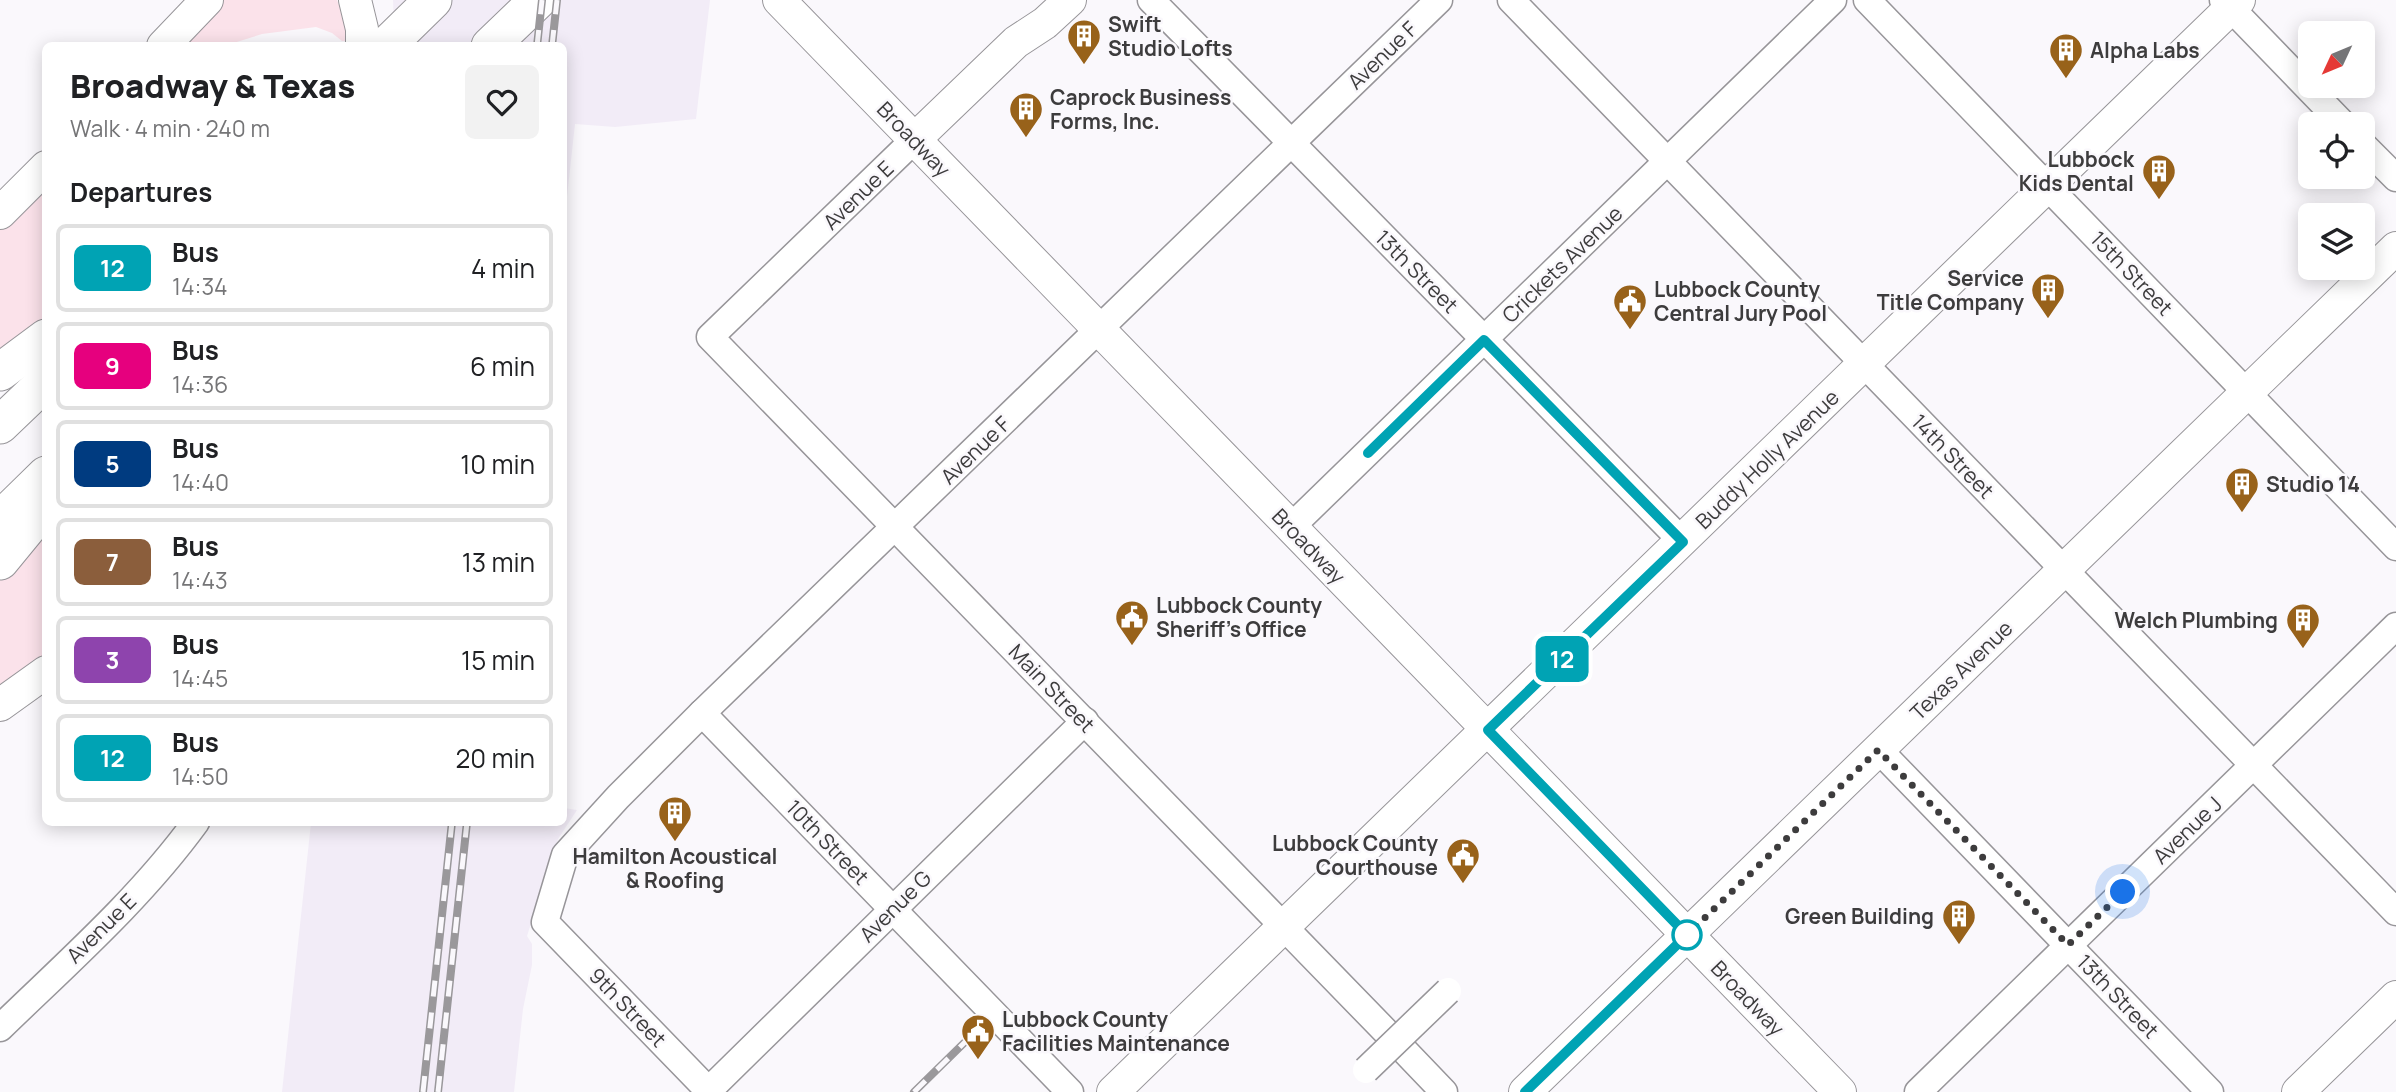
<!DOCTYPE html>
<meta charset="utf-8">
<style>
:root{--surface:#fff;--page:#f2f2f2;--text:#202124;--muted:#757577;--line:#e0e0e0}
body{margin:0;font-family:Manrope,sans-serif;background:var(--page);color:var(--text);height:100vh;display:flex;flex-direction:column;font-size:26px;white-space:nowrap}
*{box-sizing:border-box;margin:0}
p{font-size:23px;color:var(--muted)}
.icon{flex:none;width:38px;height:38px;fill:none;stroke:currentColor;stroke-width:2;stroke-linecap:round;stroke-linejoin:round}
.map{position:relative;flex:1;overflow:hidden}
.drawer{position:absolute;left:42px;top:42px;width:525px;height:784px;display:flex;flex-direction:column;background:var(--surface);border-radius:10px;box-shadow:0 4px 18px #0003}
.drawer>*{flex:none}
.badge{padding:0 14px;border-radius:10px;font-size:24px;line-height:46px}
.needle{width:46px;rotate:226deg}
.buttons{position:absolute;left:2298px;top:21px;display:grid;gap:14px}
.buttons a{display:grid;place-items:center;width:77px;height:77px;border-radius:10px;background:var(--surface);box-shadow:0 4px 18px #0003;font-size:35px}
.you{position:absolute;width:35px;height:35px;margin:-18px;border:5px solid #fff;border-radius:50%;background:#1a73e8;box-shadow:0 0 0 10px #1a73e833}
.map>.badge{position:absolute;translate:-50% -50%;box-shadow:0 0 0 4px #fff}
h2{padding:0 28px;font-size:26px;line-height:63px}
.round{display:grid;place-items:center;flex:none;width:74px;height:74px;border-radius:10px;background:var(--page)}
.summary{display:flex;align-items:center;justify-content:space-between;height:119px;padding:0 28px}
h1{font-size:33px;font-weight:800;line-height:52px}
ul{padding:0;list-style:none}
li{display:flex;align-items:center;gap:21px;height:88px;margin:0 14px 10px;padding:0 14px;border:4px solid var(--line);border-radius:10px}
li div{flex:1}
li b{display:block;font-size:26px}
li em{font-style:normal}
li .badge{min-width:77px;font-weight:700;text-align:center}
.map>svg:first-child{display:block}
</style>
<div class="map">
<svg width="2396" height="1092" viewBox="0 0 2396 1092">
<rect width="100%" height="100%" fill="#faf8fc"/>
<!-- built -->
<g fill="#f2ecf7">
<path d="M393,0H710L696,119L615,127L575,124L564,224V46L395,45Z"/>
<path d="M564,808L577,810L558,839L527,936L532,944V965L523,1009L514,1092H282L311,823L564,822Z"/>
</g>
<!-- green -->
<g fill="#fbe2ea">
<path d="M220,0H337L345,21L348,41H342L332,33L316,27L262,34L227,45L176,46Z"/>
<path d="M45,179V325L0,359V226Z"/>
<path d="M45,523V659L0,692V577Z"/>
</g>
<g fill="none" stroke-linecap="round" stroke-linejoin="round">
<!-- minor casing -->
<g stroke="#979599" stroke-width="29">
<g id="minor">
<path d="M1151,0L1683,542"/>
<path d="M1511,0L2396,912"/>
<path d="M1867,0L2396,547"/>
<path d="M2223,0L2343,124"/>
<path d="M914,140L710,337L1393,1039"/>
<path d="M2362,144L2396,178"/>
<path d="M1291,527L1833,0"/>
<path d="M702,713L1070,1092"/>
<path d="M1878,749L2210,1092"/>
<path d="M0,1028C68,962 140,899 196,822"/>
<path d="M1398,1044L1444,1092"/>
<path d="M707,1092L1085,721"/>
<path d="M710,1092L545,922L565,855L618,797L702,713L1439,0"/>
<path d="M1918,1092L2396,626"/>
</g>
</g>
<!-- major casing -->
<g stroke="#979599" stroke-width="34">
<g id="major">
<path d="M355,0L362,29V46"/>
<path d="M779,0L1840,1092"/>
<path d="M163,46L207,0"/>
<path d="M914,140L1016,42L1045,23L1070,0"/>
<path d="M0,213L46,167"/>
<path d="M0,705L46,672"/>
<path d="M1113,1092L2239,0"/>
<path d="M1525,1092L2396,248"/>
<path d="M2298,1092L2396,997"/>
</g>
</g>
<!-- highway casing -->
<g stroke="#979599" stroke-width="39">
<g id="highway">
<path d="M386,46L433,0"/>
<path d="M490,46L538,0"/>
<path d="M0,372L46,338"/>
<path d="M0,425L46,381"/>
<path d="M0,520L46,475"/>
<path d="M0,561L46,505"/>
</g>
</g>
<!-- minor -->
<use href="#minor" stroke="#fff" stroke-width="26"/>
<!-- major -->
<use href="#major" stroke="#fff" stroke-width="32"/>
<!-- highway -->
<use href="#highway" stroke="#fff" stroke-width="37"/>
<!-- rail casing -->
<g stroke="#9a989b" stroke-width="8">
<g id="rail">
<path d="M537,46L542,0"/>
<path d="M552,46L557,0"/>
<path d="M423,1092L452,822"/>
<path d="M438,1092L467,822"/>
<path d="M914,1092L965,1042"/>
</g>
</g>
<!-- rail -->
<use href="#rail" stroke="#faf8fc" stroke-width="5" stroke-dasharray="16" stroke-linecap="butt"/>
<!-- minor-bridge casing -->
<g stroke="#979599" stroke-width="29" stroke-linecap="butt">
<path id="minor-bridge" d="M1366,1070L1448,991"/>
</g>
<!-- minor-bridge -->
<use href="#minor-bridge" stroke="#fff" stroke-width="26"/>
</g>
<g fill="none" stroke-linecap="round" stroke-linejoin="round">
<!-- line casing -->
<g stroke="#fff" stroke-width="16">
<path id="line" d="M1368,453L1484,340L1683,542L1488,730L1687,935L1525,1092"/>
</g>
<!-- line -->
<use href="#line" stroke="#00a3b4" stroke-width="10"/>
<!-- walk -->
<path stroke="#3d3c3d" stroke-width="7" stroke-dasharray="0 12.6" d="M1687,935L1878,750L2068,945L2123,892"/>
</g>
<!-- icons -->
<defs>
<g id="building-pin" transform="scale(1.75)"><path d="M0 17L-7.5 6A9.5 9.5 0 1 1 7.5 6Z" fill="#98621a" stroke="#faf8fc"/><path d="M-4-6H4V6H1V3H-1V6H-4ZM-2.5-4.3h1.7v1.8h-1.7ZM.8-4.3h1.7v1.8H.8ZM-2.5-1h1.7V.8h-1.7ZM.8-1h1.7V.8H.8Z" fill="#fff"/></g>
<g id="civic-pin" transform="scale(1.75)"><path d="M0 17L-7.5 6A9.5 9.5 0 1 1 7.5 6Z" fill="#98621a" stroke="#faf8fc"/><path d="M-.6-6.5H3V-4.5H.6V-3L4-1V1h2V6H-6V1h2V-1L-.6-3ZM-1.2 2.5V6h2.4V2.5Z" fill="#fff"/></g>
</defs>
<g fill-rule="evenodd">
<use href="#building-pin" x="1084" y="36"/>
<use href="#building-pin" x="2066" y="50"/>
<use href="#building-pin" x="1026" y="109"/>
<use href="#building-pin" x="2159" y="171"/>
<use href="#building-pin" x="2048" y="290"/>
<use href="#civic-pin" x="1630" y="301"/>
<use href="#building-pin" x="2242" y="484"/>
<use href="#civic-pin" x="1132" y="617"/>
<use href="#building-pin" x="2303" y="620"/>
<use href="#building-pin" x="675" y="813"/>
<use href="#civic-pin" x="1463" y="855"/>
<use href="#building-pin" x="1959" y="916"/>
<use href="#civic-pin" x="978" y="1031"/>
</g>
<!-- markers -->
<circle fill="#fff" stroke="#00a3b4" stroke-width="3.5" cx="1687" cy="935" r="14"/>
<g text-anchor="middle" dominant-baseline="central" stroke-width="5" stroke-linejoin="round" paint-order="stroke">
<!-- poi labels -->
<g font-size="21" font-weight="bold" fill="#3d3c3d" stroke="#faf8fc" text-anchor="start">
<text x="1108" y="24">Swift<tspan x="1108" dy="24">Studio Lofts</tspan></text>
<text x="2090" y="50">Alpha Labs</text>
<text x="1050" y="97">Caprock Business<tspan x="1050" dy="24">Forms, Inc.</tspan></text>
<text x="2134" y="159" text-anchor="end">Lubbock<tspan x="2134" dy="24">Kids Dental</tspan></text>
<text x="2024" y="278" text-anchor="end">Service<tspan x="2024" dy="24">Title Company</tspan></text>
<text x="1654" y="289">Lubbock County<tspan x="1654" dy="24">Central Jury Pool</tspan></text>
<text x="2266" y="484">Studio 14</text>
<text x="1156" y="605">Lubbock County<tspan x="1156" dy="24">Sheriff's Office</tspan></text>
<text x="2278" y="620" text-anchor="end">Welch Plumbing</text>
<text x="1438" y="843" text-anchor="end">Lubbock County<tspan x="1438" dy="24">Courthouse</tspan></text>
<text x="675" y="856" text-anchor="middle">Hamilton Acoustical<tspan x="675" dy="24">&amp; Roofing</tspan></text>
<text x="1934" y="916" text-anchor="end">Green Building</text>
<text x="1002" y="1019">Lubbock County<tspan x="1002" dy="24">Facilities Maintenance</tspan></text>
</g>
<!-- street labels -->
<g font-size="21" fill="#3d3c3d" stroke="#faf8fc">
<text transform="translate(1382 55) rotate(-44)">Avenue F</text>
<text transform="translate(914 139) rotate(46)">Broadway</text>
<text transform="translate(858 195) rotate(-44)">Avenue E</text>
<text transform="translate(1562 264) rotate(-44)">Crickets Avenue</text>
<text transform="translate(1417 271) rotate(45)">13th Street</text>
<text transform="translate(2132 273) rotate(46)">15th Street</text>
<text transform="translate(975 450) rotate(-44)">Avenue F</text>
<text transform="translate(1953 456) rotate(46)">14th Street</text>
<text transform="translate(1767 459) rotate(-44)">Buddy Holly Avenue</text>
<text transform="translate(1309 546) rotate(46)">Broadway</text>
<text transform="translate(1961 670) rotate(-44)">Texas Avenue</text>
<text transform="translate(1052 688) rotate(46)">Main Street</text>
<text transform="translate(2187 830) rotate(-44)">Avenue J</text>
<text transform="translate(828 842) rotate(46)">10th Street</text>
<text transform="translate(895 906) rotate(-45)">Avenue G</text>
<text transform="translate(101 928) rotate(-45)">Avenue E</text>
<text transform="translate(2118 996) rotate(46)">13th Street</text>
<text transform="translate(1748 998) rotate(46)">Broadway</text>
<text transform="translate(628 1007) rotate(46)">9th Street</text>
</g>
</g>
</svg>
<div class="buttons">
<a><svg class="needle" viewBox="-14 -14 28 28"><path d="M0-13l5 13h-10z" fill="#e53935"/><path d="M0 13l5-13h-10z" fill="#757577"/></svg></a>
<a><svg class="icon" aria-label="locate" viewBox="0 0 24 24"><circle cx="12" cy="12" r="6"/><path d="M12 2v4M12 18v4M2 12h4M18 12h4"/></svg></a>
<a><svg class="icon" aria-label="layers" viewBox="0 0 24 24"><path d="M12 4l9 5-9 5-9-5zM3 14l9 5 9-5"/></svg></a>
</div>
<div class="you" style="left:2123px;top:892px"></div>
<b class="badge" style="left:1562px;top:659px;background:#00a3b4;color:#fff">12</b>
<section class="drawer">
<div class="summary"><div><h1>Broadway &amp; Texas</h1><p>Walk · 4 min · 240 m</p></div><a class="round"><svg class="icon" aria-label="heart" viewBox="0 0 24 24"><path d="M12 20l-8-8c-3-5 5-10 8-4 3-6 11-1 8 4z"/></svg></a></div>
<h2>Departures</h2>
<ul>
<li><span class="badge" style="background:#00a3b4;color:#fff">12</span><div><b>Bus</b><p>14:34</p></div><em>4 min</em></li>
<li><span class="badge" style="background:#e6007e;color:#fff">9</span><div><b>Bus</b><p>14:36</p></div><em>6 min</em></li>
<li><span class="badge" style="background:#003b80;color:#fff">5</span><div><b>Bus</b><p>14:40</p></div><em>10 min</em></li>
<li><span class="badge" style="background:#8b5e3c;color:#fff">7</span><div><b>Bus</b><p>14:43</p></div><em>13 min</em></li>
<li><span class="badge" style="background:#8e44ad;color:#fff">3</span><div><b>Bus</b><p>14:45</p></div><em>15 min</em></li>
<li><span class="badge" style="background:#00a3b4;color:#fff">12</span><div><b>Bus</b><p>14:50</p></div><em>20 min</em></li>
</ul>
</section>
</div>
